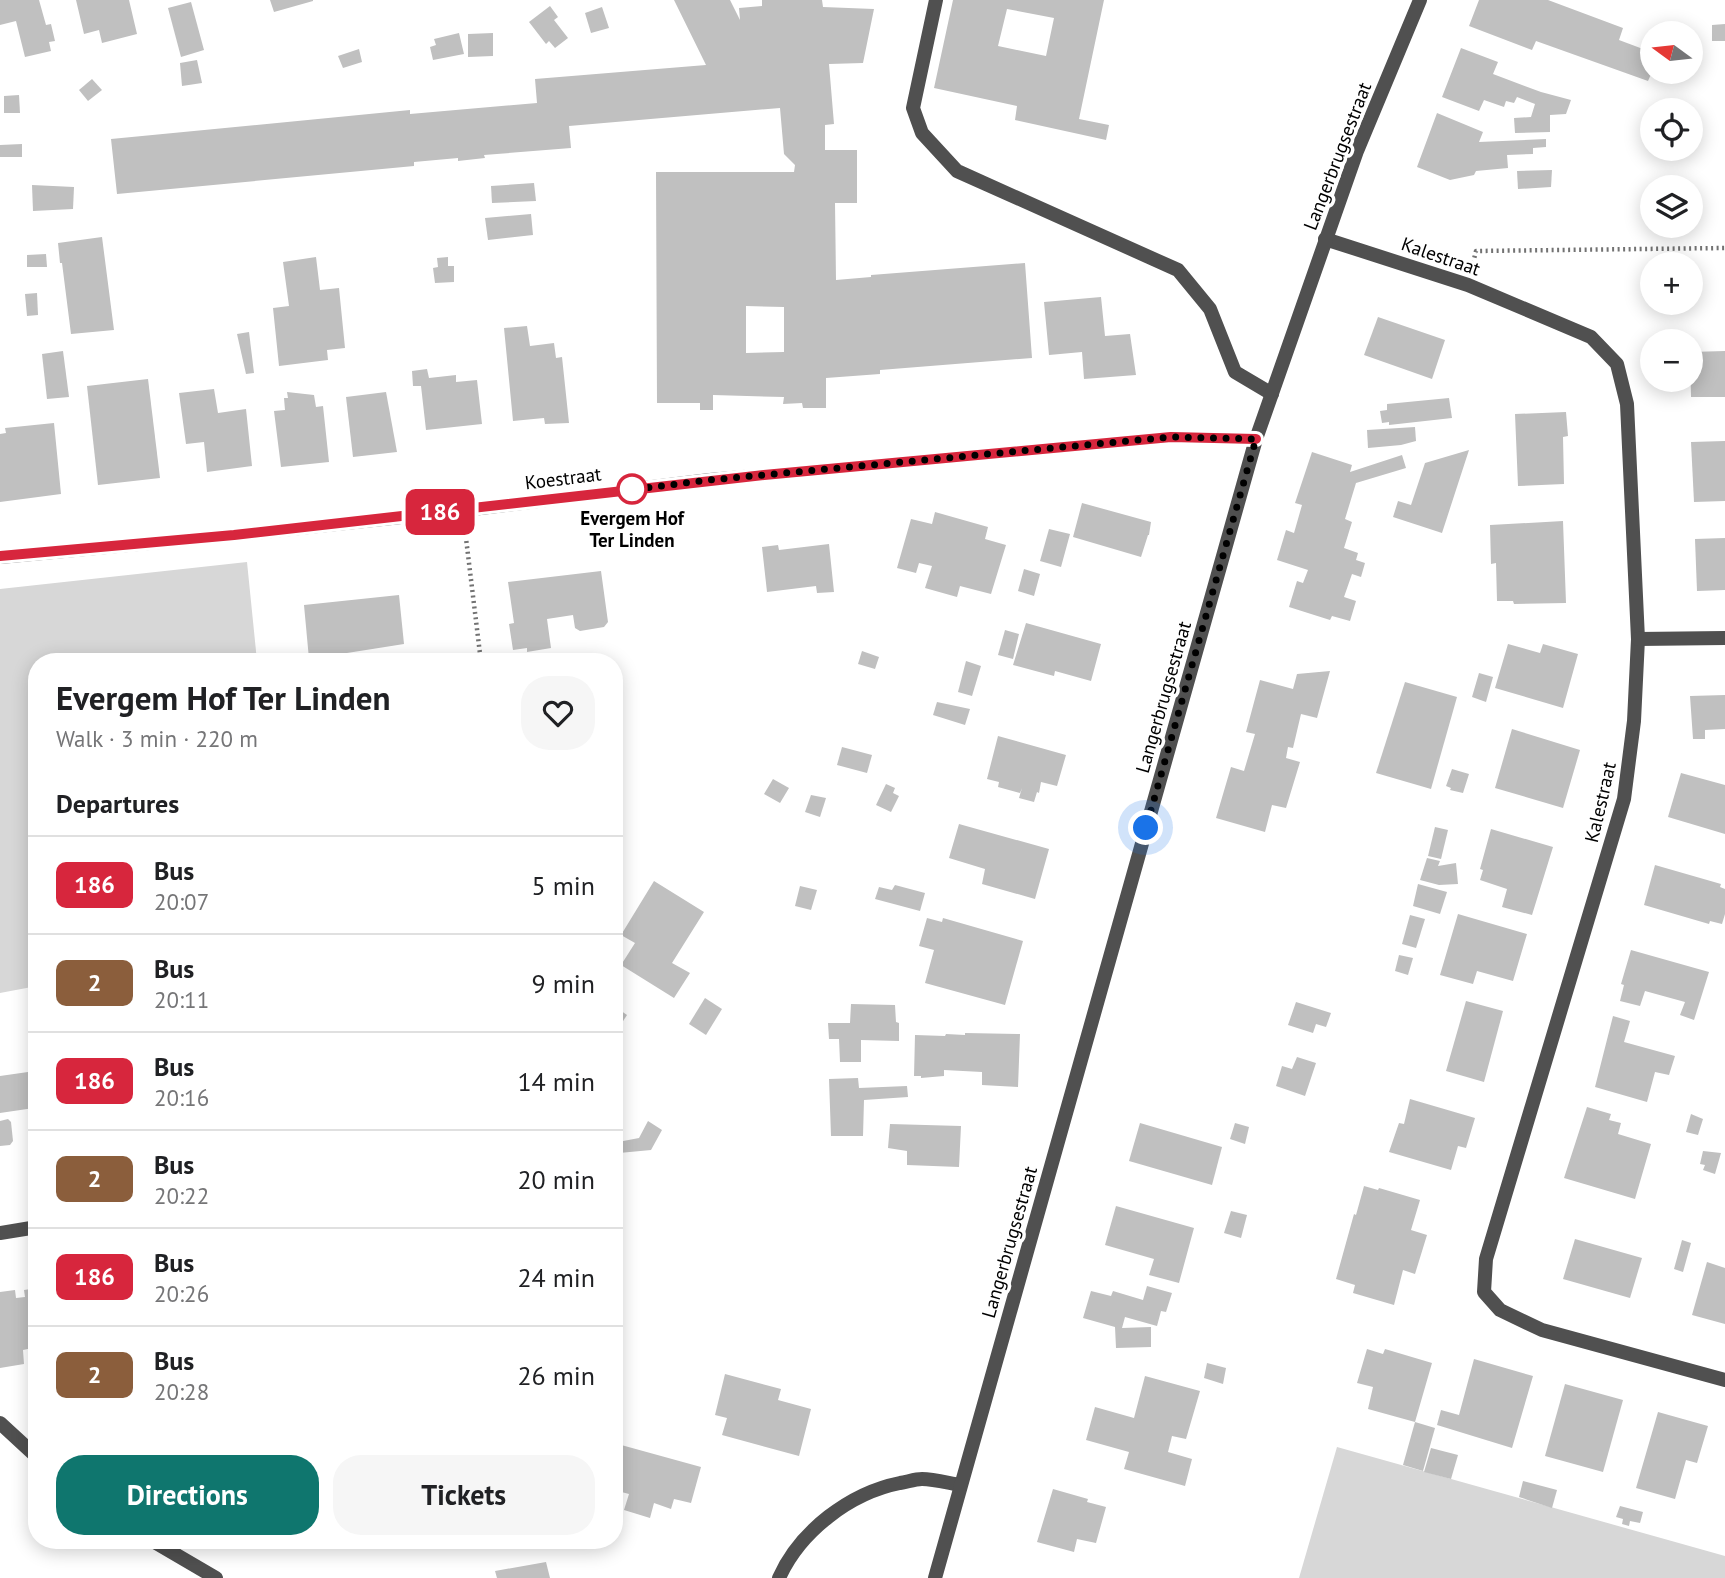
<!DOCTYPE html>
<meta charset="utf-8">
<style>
:root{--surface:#fff;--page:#f6f6f6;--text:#202124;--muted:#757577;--line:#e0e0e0;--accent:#0f766e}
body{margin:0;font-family:"PT Sans",sans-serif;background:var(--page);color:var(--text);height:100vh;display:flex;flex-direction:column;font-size:26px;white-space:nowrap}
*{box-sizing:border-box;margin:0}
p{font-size:23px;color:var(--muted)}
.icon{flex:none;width:38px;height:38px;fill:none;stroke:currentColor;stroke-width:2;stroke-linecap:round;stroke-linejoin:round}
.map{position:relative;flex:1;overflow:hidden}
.sheet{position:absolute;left:28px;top:653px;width:595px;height:896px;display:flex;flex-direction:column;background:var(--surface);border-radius:28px;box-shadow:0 4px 18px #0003}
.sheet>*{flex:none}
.badge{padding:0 14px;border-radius:10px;font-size:24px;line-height:46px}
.needle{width:46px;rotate:285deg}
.controls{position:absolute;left:1640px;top:21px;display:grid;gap:14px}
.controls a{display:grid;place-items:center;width:63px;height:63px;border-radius:50%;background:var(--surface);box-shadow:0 4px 18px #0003;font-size:35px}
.you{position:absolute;width:35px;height:35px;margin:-18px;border:5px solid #fff;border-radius:50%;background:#1a73e8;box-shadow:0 0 0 10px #1a73e833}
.map>.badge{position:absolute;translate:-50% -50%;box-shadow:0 0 0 4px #fff}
h2{padding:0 28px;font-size:26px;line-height:63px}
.round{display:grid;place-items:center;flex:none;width:74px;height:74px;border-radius:28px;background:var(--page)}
.headline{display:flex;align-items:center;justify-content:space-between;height:119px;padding:0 28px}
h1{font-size:33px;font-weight:700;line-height:52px}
.cta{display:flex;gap:14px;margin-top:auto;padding:14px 28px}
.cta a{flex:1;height:80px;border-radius:28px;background:var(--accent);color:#fff;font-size:28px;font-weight:700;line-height:80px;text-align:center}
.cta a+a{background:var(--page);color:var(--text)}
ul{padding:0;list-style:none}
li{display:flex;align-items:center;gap:21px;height:98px;padding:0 28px;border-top:2px solid var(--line)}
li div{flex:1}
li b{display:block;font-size:26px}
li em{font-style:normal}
li .badge{min-width:77px;font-weight:700;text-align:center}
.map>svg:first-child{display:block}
</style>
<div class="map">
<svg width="1725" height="1578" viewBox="0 0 1725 1578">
<rect width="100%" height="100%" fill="#fff"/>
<!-- park -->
<g fill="#d7d7d7">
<path d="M247,562L257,661L37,662V986L0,993V589Z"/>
<path d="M1337,1447L1725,1556V1578H1299Z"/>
</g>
<!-- building -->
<g fill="#c0c0c0" fill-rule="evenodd">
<path d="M0,0H39L46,25L51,24L55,41L49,42L51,51L25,57L16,21L0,25Z"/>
<path d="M76,0H129L137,34L102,43L99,30L84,34Z"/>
<path d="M270,0H313V1L274,12Z"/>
<path d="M674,0H730L740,20L739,8L762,6V0H822L823,7L874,9L863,63L829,64L834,124L825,125V150H857V203H835L836,280L871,277V275L1025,263L1032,358L880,370V374L826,378V408H803L802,403L783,404L784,397L713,395V410H700V403H657L656,172H794L795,165L784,154L780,108L569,126L571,148L484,155L485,158L458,161V158L414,162V166L117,194L111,139L410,110V114L537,103L535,79L706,65ZM746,306L784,307V352L746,353Z"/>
<path d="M953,0H1104L1079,119L1109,125L1106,140L1015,120L1017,106L934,88ZM1007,9L1054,18L1046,56L998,46Z"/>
<path d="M1479,0H1548L1623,28L1619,40L1643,49L1644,47L1652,49V72L1648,81L1536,41L1532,50L1469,26Z"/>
<path d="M191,2L204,50L181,57L168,8Z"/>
<path d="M550,6L558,17L554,20L568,38L555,48L549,41L546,44L529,22Z"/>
<path d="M602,7L609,28L591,33L585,13Z"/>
<path d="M1725,24V41H1712V25Z"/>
<path d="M459,33L464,54L433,60L430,47L436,45L434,39Z"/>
<path d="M493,33V56L468,57V34Z"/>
<path d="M1461,48L1498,62L1493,74L1541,92L1571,100L1566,114L1550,115V132L1515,133L1514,118L1531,117L1535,104L1517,97L1514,103L1506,101L1504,107L1484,100L1479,111L1442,97Z"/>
<path d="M359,49L362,62L343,68L338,56Z"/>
<path d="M197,60L202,83L182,86L180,63Z"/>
<path d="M92,79L102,90L88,101L79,90Z"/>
<path d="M19,95L20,113H4V96Z"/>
<path d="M1437,113L1483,132L1479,142L1546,139V147L1533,148V154L1507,155L1508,168L1476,171L1474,175L1450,180L1417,167Z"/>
<path d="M22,144V157H0V145Z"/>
<path d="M1552,170L1551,187L1518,189L1517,171Z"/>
<path d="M534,183L536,201L492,203L491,186Z"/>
<path d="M32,185L74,187L73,209L33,211Z"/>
<path d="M531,214L533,235L488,240L485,218Z"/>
<path d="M102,237L114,330L71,334L62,263H60L58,243Z"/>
<path d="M46,254L47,267H27V255Z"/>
<path d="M316,257L320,290L339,288L345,348L327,350L328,360L279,366L273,308L289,306L283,262Z"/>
<path d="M448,257V266H454V282L435,283L433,268L438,267L437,258Z"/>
<path d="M37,293L38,315L27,316L25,294Z"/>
<path d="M1101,297L1105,336L1130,334L1136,375L1084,379L1082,352L1049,355L1044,302Z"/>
<path d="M1378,317L1445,340L1432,379L1364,355Z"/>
<path d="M527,326L530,346L554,343L556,358L562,357L569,423L545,424L544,418L513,421L504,328Z"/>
<path d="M249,332L254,373L246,374L237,334Z"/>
<path d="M63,351L69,397L47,399L42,354Z"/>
<path d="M1725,351V397H1691L1690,352Z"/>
<path d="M427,369L429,378L456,375V382L477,380L482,424L426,430L421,386H413L412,371Z"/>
<path d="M148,379L160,478L98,485L87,386Z"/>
<path d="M214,389L218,413L246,409L252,466L207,472L204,442L186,444L179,393Z"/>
<path d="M287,392L314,395L316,407L323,406L329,462L281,467L274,411L285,410L284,398H288Z"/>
<path d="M386,392L397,452L353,457L346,397Z"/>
<path d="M1449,398L1452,418L1389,425V422L1382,423L1380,411L1387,410V404Z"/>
<path d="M1566,412L1568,436L1563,437L1564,484L1518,486L1515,414Z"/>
<path d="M54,423L61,494L0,502V434L6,433L5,428Z"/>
<path d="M1415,427L1416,441L1401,445L1368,448L1367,430Z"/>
<path d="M1725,441V501L1694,502L1691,442Z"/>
<path d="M1469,450L1442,533L1393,517L1398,501L1411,505L1425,463Z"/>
<path d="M1312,452L1352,465L1350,472L1402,455L1406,468L1356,483L1345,519L1352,522L1344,548L1358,553L1356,560L1365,563L1361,577L1352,574L1344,597L1356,601L1350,621L1332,616L1330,620L1289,607L1297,581L1303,583L1308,570L1277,560L1286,530L1294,533L1302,505L1295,503Z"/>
<path d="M1082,503L1151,522L1149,535H1148L1141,557L1073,537Z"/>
<path d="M935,512L988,527L985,539L1006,545L991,594L960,586L957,597L925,588L932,566L919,563L916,573L897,568L911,519L932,524Z"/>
<path d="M1563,521L1566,603L1514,604L1513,601H1497L1496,563L1491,564L1490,525Z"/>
<path d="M1049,529L1070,534L1061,567L1040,561Z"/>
<path d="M1725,538V590L1697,591L1695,539Z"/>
<path d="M829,544L834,592L817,593L816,586L767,592L762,547L778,545L779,550Z"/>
<path d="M1024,569L1040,574L1034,596L1018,591Z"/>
<path d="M601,571L608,622L604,627L580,631L575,628L573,615L547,619L551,648L527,652V648L513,650L509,624L514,623L508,582Z"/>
<path d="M399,595L404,644L309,659L304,605Z"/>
<path d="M1026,623L1101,644L1091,681L1055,671L1054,676L1013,665Z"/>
<path d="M1005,630L1019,634L1013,659L998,655Z"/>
<path d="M1508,644L1540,653L1543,644L1578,654L1563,708L1495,688Z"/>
<path d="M862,651L879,657L875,669L858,664Z"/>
<path d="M966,661L981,666L972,696L958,692Z"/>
<path d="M1330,671L1317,718L1301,714L1293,748L1288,747L1286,758L1300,762L1286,808L1272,805L1265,832L1216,818L1231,767L1244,771L1255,734L1246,732L1260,680L1293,689L1297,674Z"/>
<path d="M1479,673L1493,677L1486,702L1472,697Z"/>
<path d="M1405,682L1457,697L1431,789L1376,773Z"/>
<path d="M1725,695V729L1705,730V739H1693L1690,696Z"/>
<path d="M937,702L970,709L965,725L933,715Z"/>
<path d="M1512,729L1580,750L1563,808L1495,788Z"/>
<path d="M998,736L1066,755L1057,786L1041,782L1039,793L1037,792L1034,802L1019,798L1022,788L1020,793L998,787L999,782L987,779Z"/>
<path d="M842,747L872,755L867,773L837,765Z"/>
<path d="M1452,769L1469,774L1463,793L1450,790L1451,788L1446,786Z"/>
<path d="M1681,773L1725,785V834L1668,817Z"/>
<path d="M773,779L789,788L780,803L764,794Z"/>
<path d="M886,784L895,788L893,793L899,796L891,812L876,805Z"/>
<path d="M811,795L826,798L820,817L805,812Z"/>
<path d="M959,824L1049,849L1035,899L982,884L985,869L949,858Z"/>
<path d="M1435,827L1448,830L1441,859L1428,856Z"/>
<path d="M1491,829L1553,847L1532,915L1502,907L1507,889L1480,880L1483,870L1480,869Z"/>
<path d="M1427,858L1440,861L1438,866L1456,863L1458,884L1439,885L1420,880Z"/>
<path d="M1655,865L1721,884L1720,887L1725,889V914L1722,924L1710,921L1709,924L1644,905Z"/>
<path d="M654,881L704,912L672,963L690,973L674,998L621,965L635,943L621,935Z"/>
<path d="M1418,884L1447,892L1440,914L1413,906Z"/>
<path d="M895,885L925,893L920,911L875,899L879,887L892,890Z"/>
<path d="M800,886L817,890L811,910L795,906Z"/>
<path d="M1458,914L1527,934L1513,981L1477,971L1473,984L1440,975Z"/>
<path d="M1410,915L1425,919L1416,948L1402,944Z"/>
<path d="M927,918L942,922L943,918L1023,941L1005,1005L925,983L934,950L919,946Z"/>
<path d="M1631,950L1709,972L1694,1020L1680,1015L1685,1002L1645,991L1640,1006L1620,1001L1624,985L1621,984Z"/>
<path d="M1399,955L1413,958L1408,975L1395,971Z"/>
<path d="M705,998L722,1009L706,1035L689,1024Z"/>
<path d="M1466,1001L1503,1011L1484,1082L1446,1071Z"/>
<path d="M1296,1002L1331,1013L1326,1027L1316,1024L1313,1033L1288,1025Z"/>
<path d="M851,1004L895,1005L896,1022L899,1023V1041L861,1040V1062H840L839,1039H829L828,1023H850Z"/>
<path d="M614,1006L627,1015L614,1035Z"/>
<path d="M1613,1016L1630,1021L1624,1042L1675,1056L1669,1075L1655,1072L1647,1102L1595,1087Z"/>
<path d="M965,1033L1020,1034L1018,1087L982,1085V1072L944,1070V1076L921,1078V1076H914L915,1035L945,1036L946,1034L965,1035Z"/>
<path d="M1297,1057L1316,1063L1305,1096L1276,1086L1282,1066L1292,1069Z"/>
<path d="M28,1072L34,1108L0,1113V1076Z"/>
<path d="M858,1078L859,1088L907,1086L908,1097L864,1100L863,1136H831L829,1079Z"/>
<path d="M1410,1099L1475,1118L1466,1148L1458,1146L1451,1170L1389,1152L1399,1123L1404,1124Z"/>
<path d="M1587,1107L1611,1114L1609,1120L1621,1123L1618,1134L1651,1144L1635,1199L1564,1178Z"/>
<path d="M1691,1114L1703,1119L1698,1135L1686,1132Z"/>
<path d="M8,1119L11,1122L13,1141L10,1145L0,1146V1121Z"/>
<path d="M648,1121L662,1130L651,1150L619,1153L618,1142L639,1138Z"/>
<path d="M1140,1123L1222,1147L1212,1185L1129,1161Z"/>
<path d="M1235,1123L1249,1127L1245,1144L1230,1139Z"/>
<path d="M890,1124L961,1126L959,1167L907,1165V1151L888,1148Z"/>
<path d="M1703,1151L1721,1153L1715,1174L1703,1170L1705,1165L1700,1164Z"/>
<path d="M1364,1186L1378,1190L1379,1188L1420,1200L1411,1230L1427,1235L1415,1274L1403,1270L1394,1305L1353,1293L1355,1285L1336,1279L1354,1214L1356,1215Z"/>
<path d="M1116,1206L1194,1228L1179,1283L1149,1275L1154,1259L1105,1245Z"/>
<path d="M1231,1211L1247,1215L1241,1238L1224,1233Z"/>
<path d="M1575,1239L1642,1258L1630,1298L1563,1279Z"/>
<path d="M1682,1240L1691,1243L1683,1272L1674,1269Z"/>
<path d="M1707,1262L1725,1268V1324L1692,1315Z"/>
<path d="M1147,1286L1172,1293L1166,1312L1161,1311L1157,1326L1125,1317L1122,1328L1151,1327V1347L1116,1348L1115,1327L1083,1318L1091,1291L1111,1296L1113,1291L1143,1300Z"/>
<path d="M37,1288V1347L23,1350L24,1364L0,1368V1292L15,1290L16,1298L25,1297L24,1290Z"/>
<path d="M1367,1349L1383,1354L1385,1349L1432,1363L1415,1422L1368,1409L1373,1387L1357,1383Z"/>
<path d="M1474,1359L1533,1376L1512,1448L1437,1425L1441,1410L1459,1415Z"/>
<path d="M1207,1363L1226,1368L1223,1384L1204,1378Z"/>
<path d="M725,1374L781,1389L778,1400L811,1409L799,1456L722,1435L727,1418L715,1415Z"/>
<path d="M1145,1376L1200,1391L1186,1439L1172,1436L1168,1452L1192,1459L1185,1486L1124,1469L1129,1452L1086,1440L1095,1407L1134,1418Z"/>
<path d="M1565,1384L1623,1400L1603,1472L1545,1456Z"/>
<path d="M1658,1412L1708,1426L1697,1463L1686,1460L1675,1499L1636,1488Z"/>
<path d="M1415,1422L1435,1428L1423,1471L1403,1465Z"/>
<path d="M614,1443L701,1467L691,1503L674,1499L671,1509L654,1503L650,1518L624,1510L629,1494L614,1490Z"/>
<path d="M1431,1448L1458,1455L1451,1479L1424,1472Z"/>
<path d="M1523,1481L1557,1490L1552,1508L1519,1497Z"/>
<path d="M1053,1489L1088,1499L1087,1502L1106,1507L1096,1543L1077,1539L1074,1552L1037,1542Z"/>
<path d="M1620,1506L1643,1512L1640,1523L1630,1521L1629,1526L1622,1524L1623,1519L1616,1517Z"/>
<path d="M546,1562L550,1578H497L495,1571Z"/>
</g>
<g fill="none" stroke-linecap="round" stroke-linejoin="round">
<!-- path -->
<g stroke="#727272" stroke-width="4.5" stroke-dasharray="2 3.5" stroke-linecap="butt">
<path d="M1473,263L1476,251L1725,248"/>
<path d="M465,530L481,662"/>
</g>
<!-- service -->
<g stroke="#505050" stroke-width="14">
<path d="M936,0L913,108L922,133L957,171L1178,270L1210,309L1235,372L1272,394"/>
<path d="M779,1578C800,1531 850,1493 900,1483C907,1482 915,1479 922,1479C934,1479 948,1483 960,1485"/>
</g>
<!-- minor -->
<g stroke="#505050" stroke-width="14">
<path d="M1325,239L1468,285L1591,337L1617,364L1627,404L1638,639L1634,721L1624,799L1486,1259L1484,1292L1500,1310L1542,1330L1725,1380"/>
<path d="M0,557L234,535L456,511L710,480L1171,437L1256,439"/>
<path d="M1638,639L1725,638"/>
<path d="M0,1233L37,1227"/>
<path d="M0,1423L37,1457"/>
<path d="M151,1540L216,1578"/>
<path d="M935,1578L1256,439L1357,151L1420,0"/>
</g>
</g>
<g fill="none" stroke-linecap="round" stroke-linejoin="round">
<!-- line casing -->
<g stroke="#fff" stroke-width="16">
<path id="line" d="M0,556L234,535L764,475L1171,437L1256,439"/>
</g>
<!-- line -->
<use href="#line" stroke="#d7263d" stroke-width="10"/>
<!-- walk -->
<path stroke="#000" stroke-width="7" stroke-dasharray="0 12.6" d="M632,489L628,490L710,480L1171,437L1256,439L1146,828"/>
</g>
<!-- markers -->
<circle fill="#fff" stroke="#d7263d" stroke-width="3.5" cx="632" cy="489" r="14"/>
<g text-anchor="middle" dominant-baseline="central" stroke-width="7" stroke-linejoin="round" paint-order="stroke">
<!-- street labels -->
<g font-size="19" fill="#000" stroke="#fff">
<text transform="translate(1337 156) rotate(-69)">Langerbrugsestraat</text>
<text transform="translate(1441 256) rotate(19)">Kalestraat</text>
<text transform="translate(563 478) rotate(-7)">Koestraat</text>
<text transform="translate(1163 697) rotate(-74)">Langerbrugsestraat</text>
<text transform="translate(1600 802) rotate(-77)">Kalestraat</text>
<text transform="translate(1009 1242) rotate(-74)">Langerbrugsestraat</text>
</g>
<!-- stop labels -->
<g font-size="19" font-weight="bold" fill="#000" stroke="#fff">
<text x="632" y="518">Evergem Hof<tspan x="632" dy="22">Ter Linden</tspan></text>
</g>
</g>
</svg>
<div class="controls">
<a><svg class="needle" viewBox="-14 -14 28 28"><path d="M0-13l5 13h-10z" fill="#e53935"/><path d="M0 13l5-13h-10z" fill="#757577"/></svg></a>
<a><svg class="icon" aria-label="locate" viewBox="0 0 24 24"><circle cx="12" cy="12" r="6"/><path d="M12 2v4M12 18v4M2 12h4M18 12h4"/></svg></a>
<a><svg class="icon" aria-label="layers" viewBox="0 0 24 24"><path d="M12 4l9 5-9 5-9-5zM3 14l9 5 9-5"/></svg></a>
<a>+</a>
<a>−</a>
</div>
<div class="you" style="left:1146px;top:828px"></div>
<b class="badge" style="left:440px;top:512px;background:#d7263d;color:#fff">186</b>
<section class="sheet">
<div class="headline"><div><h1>Evergem Hof Ter Linden</h1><p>Walk · 3 min · 220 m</p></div><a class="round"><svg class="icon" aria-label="heart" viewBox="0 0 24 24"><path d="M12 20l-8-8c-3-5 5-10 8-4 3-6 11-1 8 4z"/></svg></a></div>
<h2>Departures</h2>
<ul>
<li><span class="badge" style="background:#d7263d;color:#fff">186</span><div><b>Bus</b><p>20:07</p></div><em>5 min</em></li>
<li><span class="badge" style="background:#8b5e3c;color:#fff">2</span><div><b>Bus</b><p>20:11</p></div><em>9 min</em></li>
<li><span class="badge" style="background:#d7263d;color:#fff">186</span><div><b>Bus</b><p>20:16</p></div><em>14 min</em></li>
<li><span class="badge" style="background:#8b5e3c;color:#fff">2</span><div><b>Bus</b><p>20:22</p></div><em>20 min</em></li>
<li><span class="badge" style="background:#d7263d;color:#fff">186</span><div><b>Bus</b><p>20:26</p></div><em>24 min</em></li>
<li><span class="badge" style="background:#8b5e3c;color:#fff">2</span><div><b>Bus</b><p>20:28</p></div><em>26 min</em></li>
</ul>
<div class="cta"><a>Directions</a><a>Tickets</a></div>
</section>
</div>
